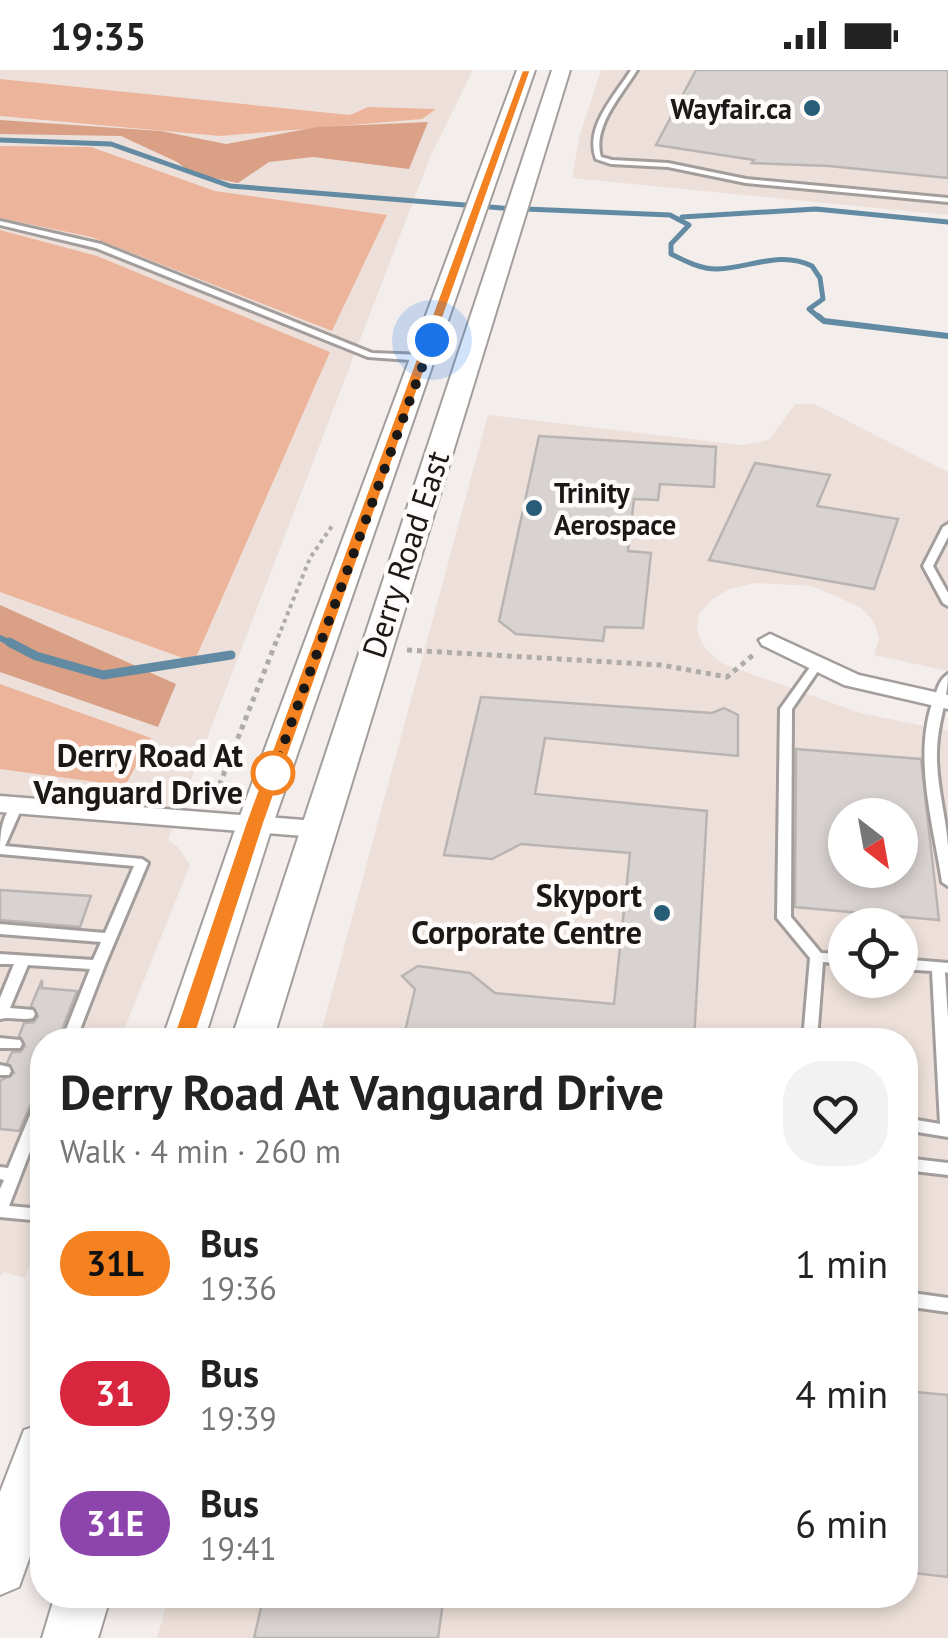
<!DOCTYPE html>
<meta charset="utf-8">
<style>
:root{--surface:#fff;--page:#f2f2f2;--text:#222;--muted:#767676}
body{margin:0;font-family:"PT Sans",sans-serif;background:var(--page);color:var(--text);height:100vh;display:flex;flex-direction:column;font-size:38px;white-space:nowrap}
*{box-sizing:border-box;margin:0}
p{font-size:32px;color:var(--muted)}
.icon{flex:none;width:55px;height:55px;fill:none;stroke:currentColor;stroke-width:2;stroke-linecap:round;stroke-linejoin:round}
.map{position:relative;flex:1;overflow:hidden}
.details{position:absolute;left:30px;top:958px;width:888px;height:580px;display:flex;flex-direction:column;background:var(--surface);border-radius:40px;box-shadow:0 5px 15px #0003}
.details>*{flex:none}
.badge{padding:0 20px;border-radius:32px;font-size:35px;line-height:65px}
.needle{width:65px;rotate:149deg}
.controls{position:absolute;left:828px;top:728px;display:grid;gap:20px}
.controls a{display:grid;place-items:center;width:90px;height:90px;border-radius:50%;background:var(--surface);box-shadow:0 5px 15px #0003;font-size:50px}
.you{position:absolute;width:50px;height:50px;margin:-25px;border:8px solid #fff;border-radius:50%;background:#1a73e8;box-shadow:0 0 0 15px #1a73e833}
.map>.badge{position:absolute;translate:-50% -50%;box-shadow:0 0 0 5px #fff}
.round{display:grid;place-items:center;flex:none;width:105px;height:105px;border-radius:40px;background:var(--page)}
.headline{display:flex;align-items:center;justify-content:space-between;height:170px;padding:0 30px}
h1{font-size:48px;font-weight:700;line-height:75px}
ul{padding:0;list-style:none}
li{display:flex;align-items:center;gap:30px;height:130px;padding:0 30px}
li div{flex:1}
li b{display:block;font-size:38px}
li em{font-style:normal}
li .badge{min-width:110px;font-weight:700;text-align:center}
.status{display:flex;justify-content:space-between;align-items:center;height:70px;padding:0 50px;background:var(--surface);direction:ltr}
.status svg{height:28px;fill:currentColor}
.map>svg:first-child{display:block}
</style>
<div class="status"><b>19:35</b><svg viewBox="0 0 49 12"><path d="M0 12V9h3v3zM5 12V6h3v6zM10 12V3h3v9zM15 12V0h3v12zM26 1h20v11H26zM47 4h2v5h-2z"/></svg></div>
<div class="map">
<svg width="948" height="1568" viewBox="0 0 948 1568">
<rect width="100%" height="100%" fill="#f3edeb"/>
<!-- built -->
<g fill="#ede0da" fill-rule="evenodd">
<path d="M0,0H473L431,85L168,770L178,777L190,795L120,970H42V1165L25,1208L3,1202L0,1208Z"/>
<path d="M601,0H948V145L572,108L579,68Z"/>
<path d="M795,334H814L948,402V601L874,585L879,569L874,552L860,537L812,516L755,513L730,519L711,530L699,544L697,560L704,577L721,593L860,643L948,661V1568H157L169,1525H905V970H319L488,345L741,375L769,370ZM845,745H900V800H845ZM845,855H900V910H845Z"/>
</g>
<!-- green -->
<g fill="#ecb59b">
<path d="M0,9L350,45L368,37L436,39L422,49L220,66L0,46Z"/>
<path d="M0,76L91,77L215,121L387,145L332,261L91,167L0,148Z"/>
<path d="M0,160L97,186L330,282L194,592L0,522Z"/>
<path d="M0,614L151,668L125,716L0,699Z"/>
</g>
<!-- forest -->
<g fill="#d9a085">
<path d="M0,50L161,61L226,74L317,57L428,52L409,99L313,87L269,92L238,113L193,104L177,92L121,66L0,64Z"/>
<path d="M0,535L176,614L158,657L0,602Z"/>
</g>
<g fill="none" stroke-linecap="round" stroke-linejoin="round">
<!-- stream-far2 -->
<g stroke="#628ba3" stroke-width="5">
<path d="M0,70L111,74L230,116L502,138L670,145L689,155L671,174V184C685,191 700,199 717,199C750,198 780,180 812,196L820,208L823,229L809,239L821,249"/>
<path d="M682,147L816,139L948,152"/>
</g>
<!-- stream-far1 -->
<g stroke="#628ba3" stroke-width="6">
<path d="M818,246L824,251L948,266"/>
<path d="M0,568L14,575"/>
</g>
<!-- stream -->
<path stroke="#628ba3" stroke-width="9" d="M9,572L36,586L103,605L231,585"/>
</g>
<!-- building -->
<g fill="#d8d2d0" stroke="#b9b4b2" stroke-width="2.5" fill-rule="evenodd">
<path d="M696,0H948V108L829,96L752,93L754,90L656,75Z"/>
<path d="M539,366L716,377L714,417L660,414L658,430L634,429L628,481L651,483L643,558L605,557L603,571L516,564L499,551Z"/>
<path d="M755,393L830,405L817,436L898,449L874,519L709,490Z"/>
<path d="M481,627L712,643L724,638L738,645V686L545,668L535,724L707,741L694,970H403L415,919L402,906L418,896L470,903L495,923L614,934L630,783L521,774L492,789L444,785Z"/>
<path d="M796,679L921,689L939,850L795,837ZM845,745H900V800H845Z"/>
<path d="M0,820L91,826L80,857L0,850Z"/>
<path d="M42,910V918L77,921L58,970H42V1009L19,1061L0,1059V1011L14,1003L7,993L12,982H20L25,976L19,966L24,953L34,952L38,946L31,936Z"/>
<path d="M905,1321L948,1325V1507L905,1502Z"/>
<path d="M264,1525H444L438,1568H254Z"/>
</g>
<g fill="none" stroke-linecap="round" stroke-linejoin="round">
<!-- lane casing -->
<g stroke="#a39e9c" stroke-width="6">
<g id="lane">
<path d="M631,0H637C622,25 592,56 601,87L612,90L668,93L746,109L948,128V132L746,113L668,97L611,94L596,89C584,57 615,26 631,0Z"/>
<path d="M0,151L101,174L372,283L424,285L428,288L424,291L368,287L96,178L0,155Z"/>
<path d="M948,454V467L933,496L948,523V536L943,533L923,496L943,457Z"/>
<path d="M817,592L822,595L792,639L791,847L821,883L845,884V894L823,892L817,970H803L810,888L777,848L780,639L813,593Z"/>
<path d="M948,604C948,630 937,655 937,682C936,714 946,745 948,776C948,790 948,803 948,816L942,812C933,752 911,681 936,623C939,614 941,609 948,604Z"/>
<path d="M17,731L23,735L5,776L142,789L148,793L105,895L76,970H62L90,899L28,895L10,938L33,940L35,944L33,948C22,951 11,946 0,949V928L14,894H0V884L93,890L101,872L0,864V854L105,863L134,796L0,784C0,765 1,743 17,731Z"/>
<path d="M900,889L948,893V903L945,902L948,948V1067L905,1060V1048L940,1054L932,901L900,899Z"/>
<path d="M0,968L20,970L22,974L20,978H0Z"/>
<path d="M0,995L9,997L11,1001L9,1005H0Z"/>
<path d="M42,1027V1050L9,1136L42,1139V1151L0,1147V1119L4,1110L0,1109V1097L8,1098L35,1033L37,1029Z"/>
<path d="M905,1088L948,1093V1105L905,1100Z"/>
<path d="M905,1222L948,1228V1242L905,1236Z"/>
</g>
</g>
<!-- street casing -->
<g stroke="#a39e9c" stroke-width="5">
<g id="street">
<path d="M770,564L859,605L948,625V639L844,615L762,575L759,570Z"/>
<path d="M0,726L316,751L328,759L316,767L0,742Z"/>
</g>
</g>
<!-- secondary casing -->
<g stroke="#a39e9c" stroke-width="4">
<g id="secondary">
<path d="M517,0H535L273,754L204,970H162L237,754Z"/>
<path d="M552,0H570L273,970H231Z"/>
<path d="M42,1354V1453L19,1517L0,1525V1422L24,1360Z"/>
<path d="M55,1525H111L98,1568H42Z"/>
</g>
</g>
<!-- path-far1 -->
<path stroke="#afaba9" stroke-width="4" stroke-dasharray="4 4" stroke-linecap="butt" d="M275,575L310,488L332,456"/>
<!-- path -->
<g stroke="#afaba9" stroke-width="5" stroke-dasharray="5 5" stroke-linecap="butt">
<path d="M407,580L661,595L727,607L753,585"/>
<path d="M232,730L219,716L276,572"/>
</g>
<!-- lane -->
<use href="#lane" fill="#fff" fill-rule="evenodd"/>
<!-- street -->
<use href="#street" fill="#fff" fill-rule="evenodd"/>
<!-- secondary -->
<use href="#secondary" fill="#fff" fill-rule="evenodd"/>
</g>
<!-- line -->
<path fill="#f58220" stroke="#fff" stroke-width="2.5" d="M522,0H531L264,754L194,970L191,976H176L172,970L245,754Z"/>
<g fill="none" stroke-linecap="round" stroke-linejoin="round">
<!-- walk -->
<path stroke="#1a1918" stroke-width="10" stroke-dasharray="0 18" d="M273,703L432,270"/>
</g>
<!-- markers -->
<g fill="#285d78" stroke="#fefbfa" stroke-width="4">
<circle cx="812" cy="38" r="10"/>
<circle cx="534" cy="438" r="10"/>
<circle cx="662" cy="843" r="10"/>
</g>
<circle fill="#fff" stroke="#f58220" stroke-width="5" cx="273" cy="703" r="20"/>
<g text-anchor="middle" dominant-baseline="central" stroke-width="9" stroke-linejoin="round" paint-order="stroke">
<!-- far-poi labels -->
<g font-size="28" font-weight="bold" fill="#1a1918" stroke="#fefbfa" text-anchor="end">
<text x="792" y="38">Wayfair.ca</text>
<text x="554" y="422" text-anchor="start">Trinity<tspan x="554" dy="32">Aerospace</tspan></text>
</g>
<!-- street labels -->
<g font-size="32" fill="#1a1918" stroke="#fefbfa">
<text transform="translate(405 484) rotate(-72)">Derry Road East</text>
</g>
<!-- stop labels -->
<g font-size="32" font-weight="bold" fill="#1a1918" stroke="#fefbfa" text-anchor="end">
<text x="243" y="685">Derry Road At<tspan x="243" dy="37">Vanguard Drive</tspan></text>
</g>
<!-- poi labels -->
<g font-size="32" font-weight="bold" fill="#1a1918" stroke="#fefbfa" text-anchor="end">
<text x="642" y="825">Skyport<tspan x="642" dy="37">Corporate Centre</tspan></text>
</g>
</g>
</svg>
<div class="controls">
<a><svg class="needle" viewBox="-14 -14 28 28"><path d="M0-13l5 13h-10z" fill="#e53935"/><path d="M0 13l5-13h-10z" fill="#767676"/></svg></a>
<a><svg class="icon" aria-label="locate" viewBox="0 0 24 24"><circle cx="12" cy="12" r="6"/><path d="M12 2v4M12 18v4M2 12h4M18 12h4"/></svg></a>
</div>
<div class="you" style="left:432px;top:270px"></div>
<section class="details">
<div class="headline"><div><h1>Derry Road At Vanguard Drive</h1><p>Walk · 4 min · 260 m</p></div><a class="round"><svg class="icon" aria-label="heart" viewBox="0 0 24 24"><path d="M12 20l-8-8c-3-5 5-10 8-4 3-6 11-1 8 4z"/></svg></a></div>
<ul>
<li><span class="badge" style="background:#f58220;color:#111">31L</span><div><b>Bus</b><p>19:36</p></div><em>1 min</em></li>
<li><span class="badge" style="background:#d7263d;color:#fff">31</span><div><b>Bus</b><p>19:39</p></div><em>4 min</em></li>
<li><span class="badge" style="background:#8e44ad;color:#fff">31E</span><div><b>Bus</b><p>19:41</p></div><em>6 min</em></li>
</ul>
</section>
</div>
